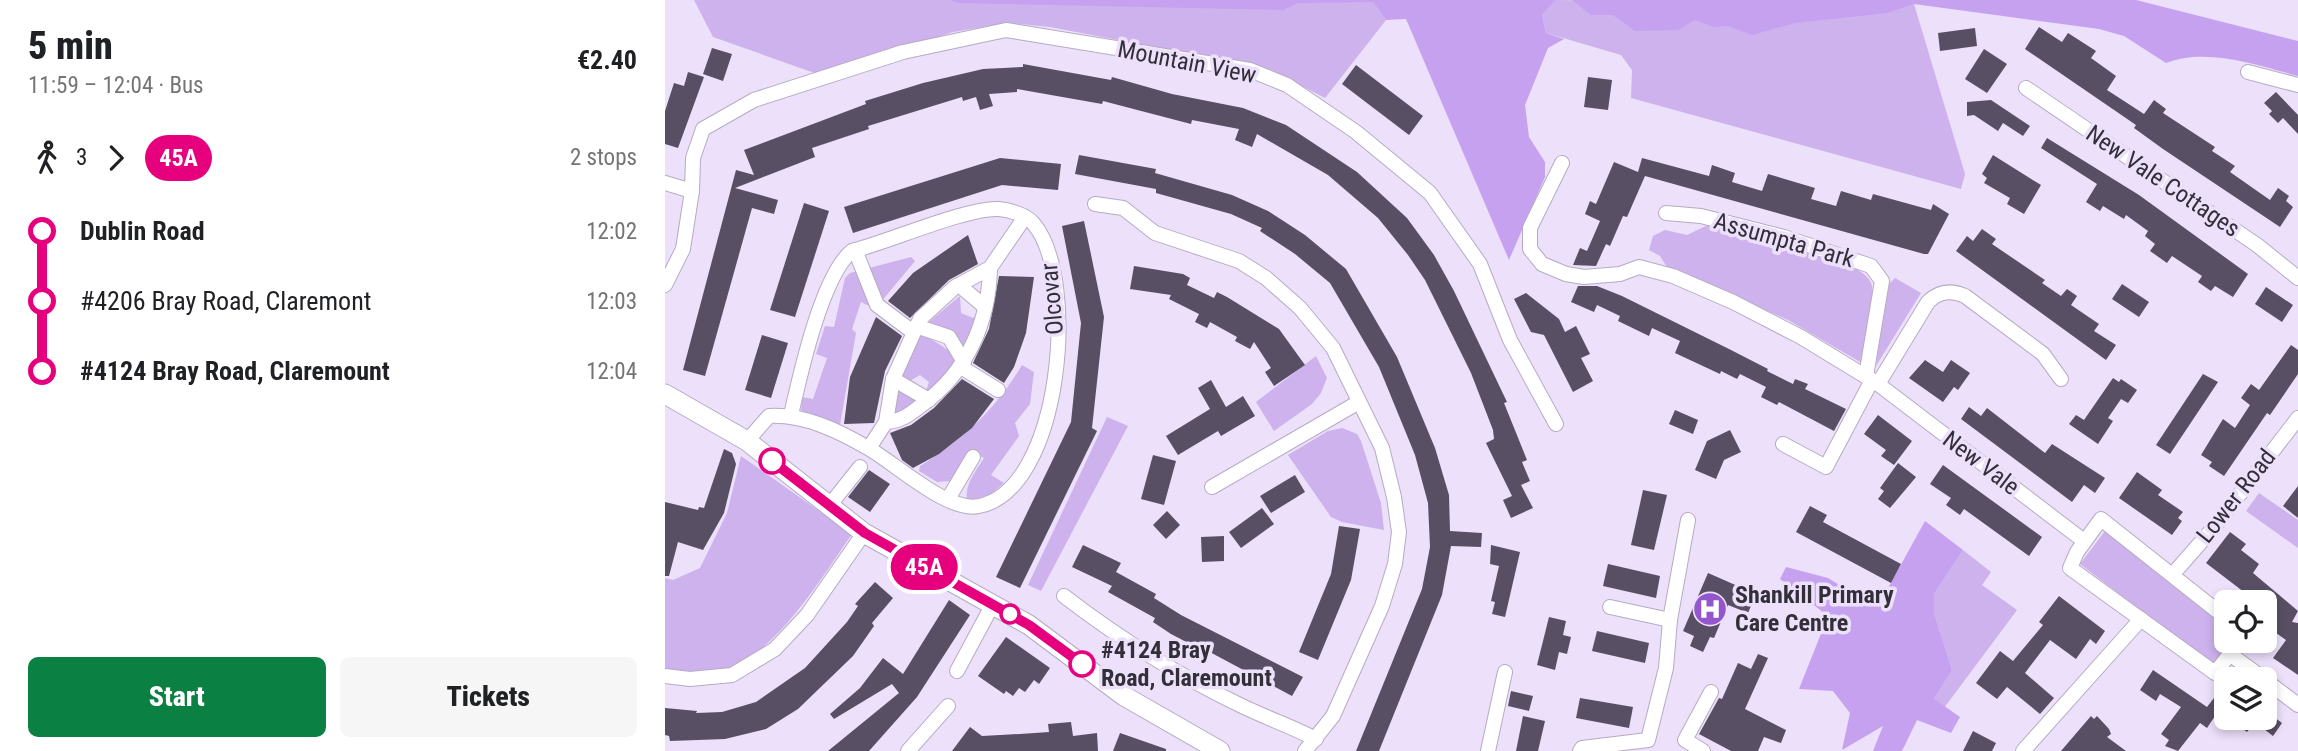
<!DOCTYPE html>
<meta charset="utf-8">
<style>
:root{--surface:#fff;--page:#f6f6f6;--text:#202124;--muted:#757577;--accent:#0b8043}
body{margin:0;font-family:"Roboto Condensed",sans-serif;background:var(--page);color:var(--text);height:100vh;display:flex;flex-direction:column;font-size:26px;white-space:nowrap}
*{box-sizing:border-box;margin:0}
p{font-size:23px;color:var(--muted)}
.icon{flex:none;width:38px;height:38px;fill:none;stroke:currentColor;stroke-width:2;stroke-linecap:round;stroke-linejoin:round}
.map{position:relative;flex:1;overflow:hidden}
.drawer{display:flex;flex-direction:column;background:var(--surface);width:665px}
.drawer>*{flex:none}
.badge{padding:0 14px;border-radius:23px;font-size:24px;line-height:46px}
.buttons{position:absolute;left:1549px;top:590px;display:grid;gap:14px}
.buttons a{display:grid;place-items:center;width:63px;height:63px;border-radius:10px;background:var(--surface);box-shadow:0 4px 10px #0003;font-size:35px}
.map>.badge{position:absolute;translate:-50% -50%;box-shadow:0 0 0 4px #fff}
.legs{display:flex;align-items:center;gap:10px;height:77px;padding:0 28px;font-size:23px}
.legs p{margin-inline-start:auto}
.summary{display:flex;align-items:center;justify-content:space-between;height:119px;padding:0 28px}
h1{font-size:38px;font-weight:800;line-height:52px}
.cta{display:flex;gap:14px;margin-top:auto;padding:14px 28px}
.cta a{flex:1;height:80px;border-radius:10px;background:var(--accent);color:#fff;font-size:28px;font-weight:800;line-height:80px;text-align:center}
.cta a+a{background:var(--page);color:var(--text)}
ul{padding:0 28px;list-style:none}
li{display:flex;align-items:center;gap:24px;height:70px;font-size:26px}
li i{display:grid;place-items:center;width:10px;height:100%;margin:0 9px;background:currentColor}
li i::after{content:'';width:18px;height:18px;margin:-9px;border:5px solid;border-radius:50%;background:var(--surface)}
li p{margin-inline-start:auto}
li:first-child i{background:linear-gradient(#0000 50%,currentColor 0)}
li:last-child i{background:linear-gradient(currentColor 50%,#0000 0)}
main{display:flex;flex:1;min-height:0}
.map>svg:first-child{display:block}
</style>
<main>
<section class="drawer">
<div class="summary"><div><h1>5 min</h1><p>11:59 – 12:04 · Bus</p></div><b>€2.40</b></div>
<div class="legs"><svg class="icon" aria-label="walk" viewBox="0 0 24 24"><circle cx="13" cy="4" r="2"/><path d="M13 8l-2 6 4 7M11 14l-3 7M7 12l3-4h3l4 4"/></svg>3<svg class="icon" aria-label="forward" viewBox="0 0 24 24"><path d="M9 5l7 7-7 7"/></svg><b class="badge" style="background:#e6007e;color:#fff">45A</b><p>2 stops</p></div>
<ul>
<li><i style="color:#e6007e"></i><b>Dublin Road</b><p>12:02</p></li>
<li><i style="color:#e6007e"></i><span>#4206 Bray Road, Claremont</span><p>12:03</p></li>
<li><i style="color:#e6007e"></i><b>#4124 Bray Road, Claremount</b><p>12:04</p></li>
</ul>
<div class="cta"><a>Start</a><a>Tickets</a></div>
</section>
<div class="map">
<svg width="1633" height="751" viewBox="0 0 1633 751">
<rect width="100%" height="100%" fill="#ece0fa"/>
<!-- green -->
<g fill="#cdb2ed">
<path d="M29,0H707L721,20L660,98L604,69L385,27L342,23L288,32L155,75L48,37Z"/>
<path d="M891,0L1249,4L1300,174L1296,189L966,98L967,70L956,55L881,33L877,15Z"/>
<path d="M1043,225C1074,232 1195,255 1206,283C1213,301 1201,343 1197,363L1123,320L1002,267L995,256L984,250L988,236L1000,230L1022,235Z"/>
<path d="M246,257L250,261L210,309L196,302L187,329L191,333L175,425L136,412L137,397L148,399L162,358L151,354L160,326L169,327L180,278L185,273Z"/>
<path d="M1230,278L1256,293L1211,366L1222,286Z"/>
<path d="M295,296L296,313L308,318L318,309L301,353L259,326Z"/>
<path d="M255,332L294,357L296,363L260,394L264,382L255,375L243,382L235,377Z"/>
<path d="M651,356L662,378L656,393L647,404L609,431L591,402Z"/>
<path d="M357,365L369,372L365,404L350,423L354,436L326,475L339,483L325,495L302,501C299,485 311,471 319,458L305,450L285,481L272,482L254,471L255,466C299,439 330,410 357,365Z"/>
<path d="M235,387L256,401L237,418L228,411Z"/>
<path d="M442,417L463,426L376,591L363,585Z"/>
<path d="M677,428L692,434L696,441L716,503L719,530L677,522L666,517L623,455L663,431Z"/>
<path d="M76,456L187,534C158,575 104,667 49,672C33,673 16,670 0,669V578L8,580L35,568L62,513Z"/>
<path d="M1594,493L1633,520V548L1581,511Z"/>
<path d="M1440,531L1561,623V640L1568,641L1549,666L1415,564Z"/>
<path d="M1298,550L1326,572L1317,585L1352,610L1279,708L1269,699L1287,670L1269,613V594Z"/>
</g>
<!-- forest -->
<g fill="#c6a1f0">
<path d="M285,0H891L877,15L881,33L899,39L883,48L860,105L864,137L880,162V177L844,260L741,19L721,20L708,2L633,3L618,10L293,3Z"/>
<path d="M907,0H1471L1633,41V76C1592,65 1542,47 1501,63L1459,36L1434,29L1249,4L1222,13L1130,23L1087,35L1063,26L1049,27L1030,20L1013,30L970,31L948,15H926Z"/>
<path d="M1260,521L1298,550L1269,594V613L1287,670L1269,699L1295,717L1286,733L1252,720L1237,751H1208L1218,726L1177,750L1185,713L1168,691L1134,689L1163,616L1115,579L1121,567L1163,578L1192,596L1217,599Z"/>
</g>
<!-- building -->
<g fill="#594f64">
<path d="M1374,27L1397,42L1403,33L1431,51L1426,58L1451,76L1442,90L1479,114L1489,100L1501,109L1498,113L1550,147L1547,151L1570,166L1565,172L1605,200L1613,188L1624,196L1621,201L1628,207L1615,227L1498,149L1469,128L1471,125L1360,49Z"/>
<path d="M1310,28L1312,46L1275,51L1273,33Z"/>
<path d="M47,48L67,54L58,81L38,74Z"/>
<path d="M1319,49L1342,64L1322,93L1300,79Z"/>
<path d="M358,64L446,80L447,77L507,94L578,108L621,125L692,172L742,218L769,255L789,291L842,402L839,403L862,460L857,462L865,481L856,485L868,508L846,518L838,500L847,496L821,443L829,439L828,430L806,373L760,280L743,255L713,218L663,175L592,134L587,147L570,140L574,129L527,120L526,124L438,101L437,104L352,89V92L324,94L328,106L315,110L311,97L298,101L297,97L203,126L204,129L147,148L150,157L70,188L113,200L109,214L87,208L40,376L18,370L71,170L89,175L79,150L201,104L200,101L258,83L318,69L358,67Z"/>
<path d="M691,65L758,116L744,135L677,84Z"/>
<path d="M23,72L39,77L13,148L0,144V111L9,83L19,86Z"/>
<path d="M923,77L947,80L943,110L919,107Z"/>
<path d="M1611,92L1633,115V134L1618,118L1613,123L1604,114L1607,111L1599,103Z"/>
<path d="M1326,100L1365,126L1358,136L1338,123L1333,131L1309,115L1302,116V102Z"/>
<path d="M1382,138L1474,195L1583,274L1568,297L1550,286L1546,291L1533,282L1537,276L1507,256L1502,263L1485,251L1490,244L1480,236L1483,231L1461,215L1459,219L1438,206L1435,211L1421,202L1432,184L1376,148Z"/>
<path d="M414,155L491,169L490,173L567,195L603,211L640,235L681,269L732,357L770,448L784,495L785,531L817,533L816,547L786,546L777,595L714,751H691L757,589L765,547L763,503L750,455L714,367L665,283L630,254L595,231L597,228L566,214L491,193V189L410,174Z"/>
<path d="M1328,155L1376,185L1359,214L1342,204L1345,198L1319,183L1322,178L1317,174Z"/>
<path d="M335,158L396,164L393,190L337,185L188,233L179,207Z"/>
<path d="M977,158L1044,176L1047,165L1070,173L1067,182L1097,191L1103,174L1150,188L1146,199L1171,206L1176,191L1206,200L1208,194L1266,210L1268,204L1284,214L1263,254H1259L980,176L962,217L958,216L945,246L941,244L931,266L908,265L915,248L922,251L935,221L920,214L925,201L931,204L949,162L973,172Z"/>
<path d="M139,203L164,211L130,317L105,310Z"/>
<path d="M419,221L439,317L427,428L432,431L355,588L331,577L406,422L416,323L397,226Z"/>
<path d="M1317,229L1331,239L1327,244L1380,280L1377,283L1396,296L1402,289L1412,296L1406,305L1434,324L1429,331L1451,345L1441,360L1291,251L1302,236L1308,241Z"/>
<path d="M303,235L313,264L284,280L245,318L223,301L248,273Z"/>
<path d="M469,266L518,274L525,278L522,285L549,298L552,292L562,297L614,329L640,365L609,386L600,372L606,368L589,342L585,349L570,341L572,337L545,322L542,328L530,322L534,314L504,299L506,295L465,289Z"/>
<path d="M334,276L369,277L361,333L349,367L339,383L308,363L324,329Z"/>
<path d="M1457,284L1484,302L1474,317L1447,299Z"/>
<path d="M913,286H932L957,296L1066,350L1103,369L1102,371L1128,384L1130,379L1143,384L1140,389L1181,409L1169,431L1114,402L1112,405L1096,397L1101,387L1075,374L1072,379L1056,371L1055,374L1010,353L1015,341L987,328L984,336L953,321L955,316L932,305L929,312L906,302Z"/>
<path d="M1601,287L1628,305L1617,322L1590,304Z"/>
<path d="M861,293L894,319L900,332L911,326L925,354L916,358L928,381L908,392L879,335L866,332L849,299Z"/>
<path d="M211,317L237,336L220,371L209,423L179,424L185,377Z"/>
<path d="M97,335L123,343L106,398L80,390Z"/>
<path d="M1626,345L1633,350V374L1605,415L1602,413L1559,476L1544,466L1547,462L1536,455L1558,419L1570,428L1585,405L1576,398L1586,384L1594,390Z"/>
<path d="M1260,360L1278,372L1286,360L1305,373L1293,390L1289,387L1278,402L1244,378Z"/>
<path d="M1538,374L1553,382L1505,454L1491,445Z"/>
<path d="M1448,378L1454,382L1456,379L1472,390L1463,403L1456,399L1443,418L1448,421L1433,444L1404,424L1411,415L1419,420Z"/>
<path d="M297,379L329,399L307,428L274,454L248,468L237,460L225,433L246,425L269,408Z"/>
<path d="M546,380L561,407L578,396L590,416L556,436L553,431L513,455L501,436L545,409L533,388Z"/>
<path d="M1304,407L1316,416L1322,408L1380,453L1387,444L1440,478L1430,493L1419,485L1407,502L1296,419Z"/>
<path d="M1010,410L1033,420L1028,434L1004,424Z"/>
<path d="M1213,415L1247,441L1229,465L1216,456L1221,450L1199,434Z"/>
<path d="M1065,430L1076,452L1059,460L1051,479L1030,470L1042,441Z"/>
<path d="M59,449L67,453L71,464L59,513L38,550L13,542L4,576H0V502L33,510L34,507L39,508Z"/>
<path d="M488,455L511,461L499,505L476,499Z"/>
<path d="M1233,463L1251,477L1225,508L1213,499L1219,491L1215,488Z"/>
<path d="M1278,465L1377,537L1364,556L1299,509L1295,515L1281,505L1286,498L1265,484Z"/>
<path d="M204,470L225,484L205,512L183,497Z"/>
<path d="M1472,472L1497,490L1493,495L1518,512L1513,518L1517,521L1507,535L1454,498Z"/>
<path d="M630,475L640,492L606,513L595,496Z"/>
<path d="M1633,486V518L1618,506Z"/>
<path d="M978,490L1002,495L989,550L966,545Z"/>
<path d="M1145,506L1162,515L1158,522L1236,564L1226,583L1131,532Z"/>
<path d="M597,508L609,524L576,548L564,532Z"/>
<path d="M502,511L515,525L501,539L488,525Z"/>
<path d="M674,526L695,529L686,580L653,660L634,652L666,574Z"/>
<path d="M1565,532L1581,544L1576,550L1594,564L1588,573L1633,611L1627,622L1633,623V675L1608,658L1621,640L1604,628L1612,617L1600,607V602H1592L1541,563Z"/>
<path d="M559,536V561L537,562L536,537Z"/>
<path d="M418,545L456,563L451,572L491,594L489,598L516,615L638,677L627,696L526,642L525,644L506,634L488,622L490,618L443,592L447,586L407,567Z"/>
<path d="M826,545L855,552L840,617L827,614L830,602L826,601L834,566L825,564Z"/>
<path d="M943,564L995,576L991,598L938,586Z"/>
<path d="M1043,573L1091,594L1083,613L1063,605L1049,638L1045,637L1038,652L1025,646L1029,636L1018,631Z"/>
<path d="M210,582L228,598L207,623L209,626L188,656L133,709L101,729L60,739L5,741L4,736L0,735V708L32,711L31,713L57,712L91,702L140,668L182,622L193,606L190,604Z"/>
<path d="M1394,596L1440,631L1431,644L1425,639L1411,659L1385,640L1360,673L1389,698L1375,714L1342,687L1332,699L1311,683L1335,651L1348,661L1378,625L1374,622Z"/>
<path d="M284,600L305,615L252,697L204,751H163L234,693L227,684L169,719L165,714L195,688L218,658L238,674Z"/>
<path d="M884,617L901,621L898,635L906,637L902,654L894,652L890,670L872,665Z"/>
<path d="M932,631L984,643L980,663L927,651Z"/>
<path d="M341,637L385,668L374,684L369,680L360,692L354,688L348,696L341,691L339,694L313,676Z"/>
<path d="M1093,654L1103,658L1080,709L1121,730L1116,743L1099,737L1093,751H1066L1034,734L1054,698L1057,699L1073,663L1086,669Z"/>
<path d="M1488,670L1542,707L1549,698L1558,704L1542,728L1535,723L1513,751L1500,746L1504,740L1496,734L1516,707L1495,694L1491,701L1475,690Z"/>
<path d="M846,691L868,696L864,711L843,706Z"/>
<path d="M915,698L968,707L964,728L911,718Z"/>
<path d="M1600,710L1617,723L1608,736L1590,722L1582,732L1563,718H1600Z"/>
<path d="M858,716L880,721L873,751H851Z"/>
<path d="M1426,716L1429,719L1432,716L1444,729L1446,734L1442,737L1461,751H1396Z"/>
<path d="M406,722L408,736L432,733L433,751H287L305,727L317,736L355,734L384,732L383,724Z"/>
<path d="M1308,731L1331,743L1327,751H1298Z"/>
<path d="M455,733L501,749V751H448Z"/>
</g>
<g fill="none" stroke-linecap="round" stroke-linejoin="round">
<!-- minor casing -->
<g stroke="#b6abc3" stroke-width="16">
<g id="minor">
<path d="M1583,72L1633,85"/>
<path d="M1361,88L1592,245L1633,278"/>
<path d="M897,163L865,228V249L877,264L901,274L919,277L955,274L974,267L1008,276L1068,302L1136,337L1213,384L1419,541"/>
<path d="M0,183L27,191"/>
<path d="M430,204L458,208L490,233L574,261L601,278L635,308L668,348L717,448L729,497L734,532L730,564L717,606L668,716L640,751"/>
<path d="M1001,213L1036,216L1119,237L1206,266L1217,281L1201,376"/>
<path d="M190,250L212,305L248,332"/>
<path d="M0,285L18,249L27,191L28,158L38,129L89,100L238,52L341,30L585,70L622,85L691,132L765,193L815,264L845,340L891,424"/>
<path d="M294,285L320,307"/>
<path d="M251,326L284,337L299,362"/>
<path d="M296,367L333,390"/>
<path d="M228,379L264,400"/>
<path d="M1213,384L1263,302C1274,291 1286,290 1300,296L1378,354L1396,379"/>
<path d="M221,422C237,421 245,414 258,404C302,372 324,322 325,268"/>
<path d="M82,441L104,416C139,414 174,431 203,448C230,463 283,513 314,506C397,490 415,277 368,223C361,215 345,210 334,209C303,207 223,242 187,251C157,275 135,375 126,415"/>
<path d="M1118,444L1161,467L1207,380"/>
<path d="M204,448L221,422L228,379L255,319L290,287L325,268L360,217"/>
<path d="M547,487L694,402"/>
<path d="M283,499L308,457"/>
<path d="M164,506L195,467"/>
<path d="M1508,574L1551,525L1633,418"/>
<path d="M399,596C455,639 514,676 577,706C602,718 627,727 651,739"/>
<path d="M945,607L1005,620"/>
<path d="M1561,618L1436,519L1412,552L1405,568L1550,673L1576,640"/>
<path d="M1566,655L1599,679"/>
<path d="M292,671L328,604"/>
<path d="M0,676L25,679L67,675L110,649L142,615L199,533"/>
<path d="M1600,680L1633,705"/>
<path d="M243,751L283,706"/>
<path d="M823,751L840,672"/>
<path d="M915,751L917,748L983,740L1001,668L1005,620L1023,520"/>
<path d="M1038,751L1020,740L1046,692"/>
<path d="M1358,751L1476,619"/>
</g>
</g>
<!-- major casing -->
<g stroke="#b6abc3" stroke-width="21">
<path id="major" d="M0,394L82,441L199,533L364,625L459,696L555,751"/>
</g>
<!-- minor -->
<use href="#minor" stroke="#fff" stroke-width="14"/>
<!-- major -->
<use href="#major" stroke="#fff" stroke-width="19"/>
</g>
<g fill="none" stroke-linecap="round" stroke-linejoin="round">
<!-- line-1 casing -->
<g stroke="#fff" stroke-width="16">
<path id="line-1" d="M107,461L200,533L364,625L417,664"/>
</g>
<!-- line-1 -->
<use href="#line-1" stroke="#e6007e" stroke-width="10"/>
</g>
<!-- icons -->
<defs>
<g id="hospital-disc" transform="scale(1.75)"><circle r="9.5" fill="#9356cc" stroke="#ece0fa"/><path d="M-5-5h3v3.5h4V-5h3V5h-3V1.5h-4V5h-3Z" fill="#fff"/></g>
</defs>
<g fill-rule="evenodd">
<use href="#hospital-disc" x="1045" y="609"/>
</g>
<!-- markers -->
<g fill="#fff" stroke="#e6007e" stroke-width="3.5">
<circle cx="107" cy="461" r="12"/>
<circle cx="345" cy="614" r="9"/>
<circle cx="417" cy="664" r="12"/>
</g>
<g text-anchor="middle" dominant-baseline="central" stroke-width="7" stroke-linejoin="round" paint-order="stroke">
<!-- street labels -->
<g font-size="24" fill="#332f39" stroke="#ece0fa">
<text transform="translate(522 62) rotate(11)">Mountain View</text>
<text transform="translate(1498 181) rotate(34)">New Vale Cottages</text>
<text transform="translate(1119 240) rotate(16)">Assumpta Park</text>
<text transform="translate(387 299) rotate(-95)">Olcovar</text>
<text transform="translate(1316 463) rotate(37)">New Vale</text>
<text transform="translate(1571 496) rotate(-52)">Lower Road</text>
</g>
<!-- poi labels -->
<g font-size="24" font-weight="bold" fill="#332f39" stroke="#ece0fa" text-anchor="start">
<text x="1070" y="595">Shankill Primary<tspan x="1070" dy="28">Care Centre</tspan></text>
</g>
<!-- stop labels -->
<g font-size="24" font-weight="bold" fill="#332f39" stroke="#ece0fa" text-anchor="start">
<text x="436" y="650">#4124 Bray<tspan x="436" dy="28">Road, Claremount</tspan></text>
</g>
</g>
</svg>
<div class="buttons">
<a><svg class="icon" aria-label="locate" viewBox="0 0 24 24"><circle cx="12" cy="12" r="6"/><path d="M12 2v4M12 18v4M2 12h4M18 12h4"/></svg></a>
<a><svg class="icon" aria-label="layers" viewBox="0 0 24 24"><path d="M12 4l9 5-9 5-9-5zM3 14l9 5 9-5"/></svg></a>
</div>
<b class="badge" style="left:259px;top:567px;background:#e6007e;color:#fff">45A</b>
</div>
</main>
